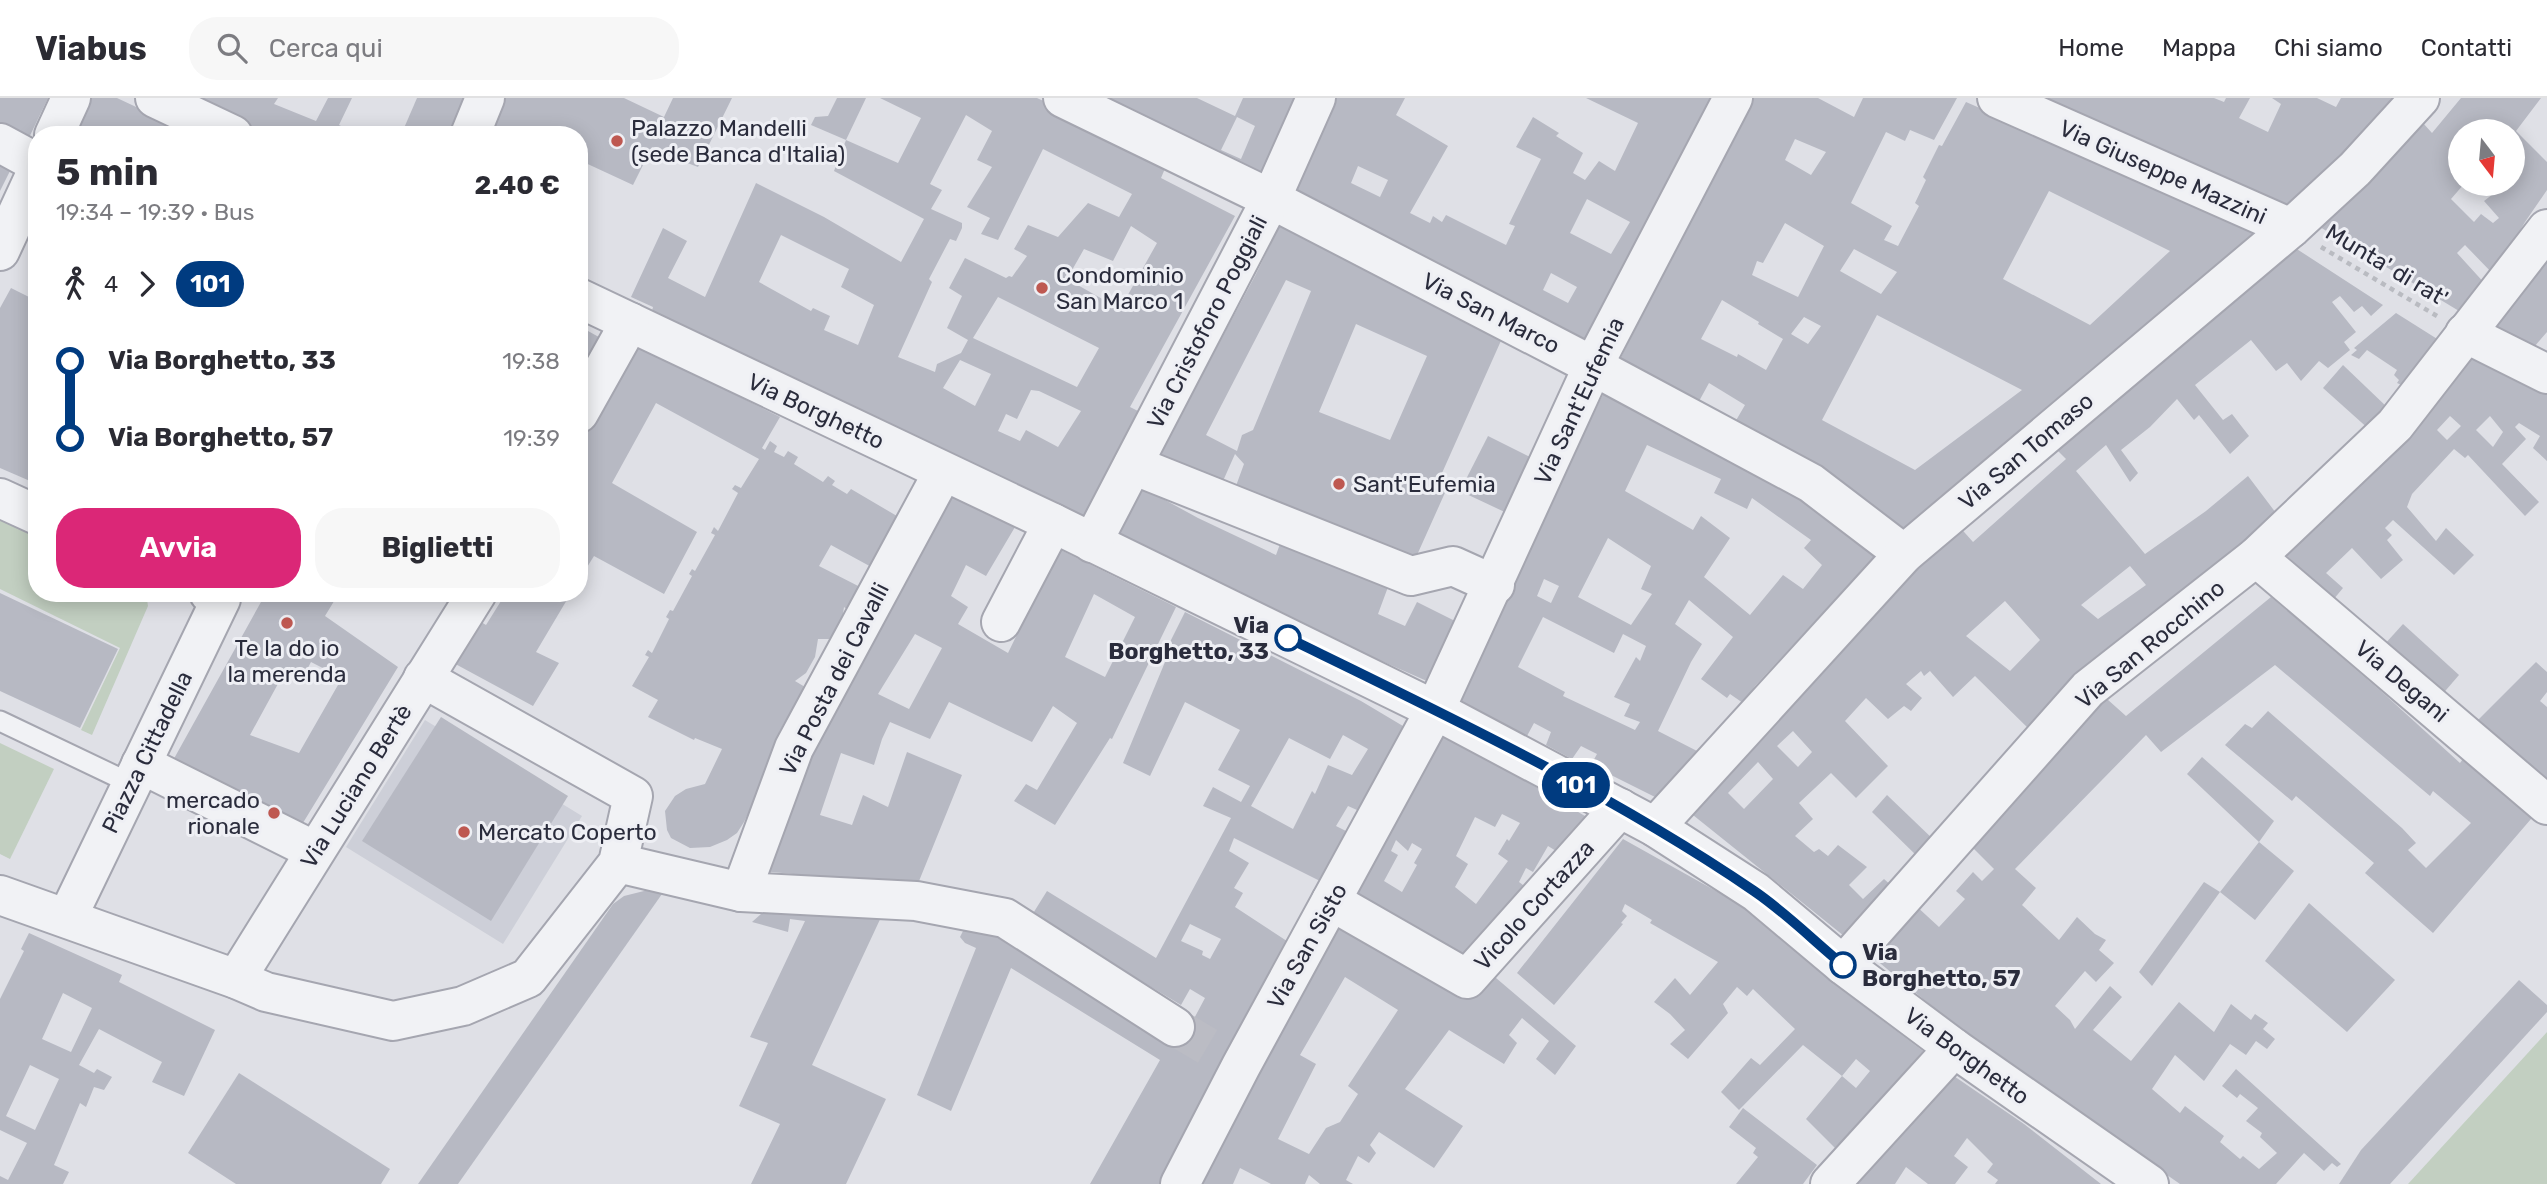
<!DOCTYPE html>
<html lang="it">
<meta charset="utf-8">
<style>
:root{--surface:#fff;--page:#f7f7f7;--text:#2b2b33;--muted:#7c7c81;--line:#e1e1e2;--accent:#db2777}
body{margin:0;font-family:Rubik,sans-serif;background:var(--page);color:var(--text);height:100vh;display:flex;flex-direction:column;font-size:26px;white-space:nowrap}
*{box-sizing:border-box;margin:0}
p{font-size:23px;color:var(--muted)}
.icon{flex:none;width:38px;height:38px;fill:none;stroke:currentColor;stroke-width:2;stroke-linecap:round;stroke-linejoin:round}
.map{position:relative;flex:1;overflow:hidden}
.sheet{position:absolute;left:28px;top:28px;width:560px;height:476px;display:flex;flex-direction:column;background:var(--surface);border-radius:28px;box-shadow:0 4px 18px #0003}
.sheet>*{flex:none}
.badge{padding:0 14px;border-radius:23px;font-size:24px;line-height:46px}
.needle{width:46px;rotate:164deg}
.fabs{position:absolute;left:2448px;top:21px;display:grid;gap:14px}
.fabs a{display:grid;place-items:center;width:77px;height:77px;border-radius:50%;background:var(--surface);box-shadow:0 4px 18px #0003;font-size:35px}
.map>.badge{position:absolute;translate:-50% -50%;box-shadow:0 0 0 4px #fff}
.legs{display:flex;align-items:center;gap:10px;height:77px;padding:0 28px;font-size:23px}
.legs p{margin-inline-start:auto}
.head{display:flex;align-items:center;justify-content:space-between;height:119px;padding:0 28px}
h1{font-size:38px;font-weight:700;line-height:52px}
.primary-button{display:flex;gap:14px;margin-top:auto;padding:14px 28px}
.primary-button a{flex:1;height:80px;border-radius:28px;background:var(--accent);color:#fff;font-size:28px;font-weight:700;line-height:80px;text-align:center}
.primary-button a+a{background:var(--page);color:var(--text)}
ul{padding:0 28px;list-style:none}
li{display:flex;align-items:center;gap:24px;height:77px;font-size:26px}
li i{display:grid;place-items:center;width:10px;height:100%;margin:0 9px;background:currentColor}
li i::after{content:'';width:18px;height:18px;margin:-9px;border:5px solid;border-radius:50%;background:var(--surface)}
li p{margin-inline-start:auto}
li:first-child i{background:linear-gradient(#0000 50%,currentColor 0)}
li:last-child i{background:linear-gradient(currentColor 50%,#0000 0)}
header{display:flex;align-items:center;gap:42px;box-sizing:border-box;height:98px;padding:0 35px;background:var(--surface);border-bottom:2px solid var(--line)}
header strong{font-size:33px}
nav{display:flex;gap:38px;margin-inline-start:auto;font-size:24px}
.search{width:490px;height:63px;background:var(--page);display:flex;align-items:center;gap:18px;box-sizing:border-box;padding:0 24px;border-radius:28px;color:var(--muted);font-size:26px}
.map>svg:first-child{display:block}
</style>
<header>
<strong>Viabus</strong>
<div class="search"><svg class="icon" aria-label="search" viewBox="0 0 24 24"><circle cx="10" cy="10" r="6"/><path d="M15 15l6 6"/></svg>Cerca qui</div>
<nav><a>Home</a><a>Mappa</a><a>Chi siamo</a><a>Contatti</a></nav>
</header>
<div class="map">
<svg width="2547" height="1086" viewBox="0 0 2547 1086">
<rect width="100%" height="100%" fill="#dfe0e6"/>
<!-- built -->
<path fill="#cdcfd8" d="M425,622L582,718L503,846L346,749Z"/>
<!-- green -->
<g fill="#c2cfc1">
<path d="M0,415L37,432V495H146L148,508L92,637L81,632L120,550L0,491Z"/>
<path d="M0,645L54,671L10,761L0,756Z"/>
<path d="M2547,934V1086H2408Z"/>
</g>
<!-- building -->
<g fill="#b7b9c3" fill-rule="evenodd">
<path d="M0,0H48L25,48L0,34Z"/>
<path d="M86,0H117L196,37H76L80,28L73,25Z"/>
<path d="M190,0H278L274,6L316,23L328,0H352L339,27L359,37H259Z"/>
<path d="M417,0H468L452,37H401Z"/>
<path d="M498,0H624L664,19L673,0H732L698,69L666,57L652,49L633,87L579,62V37H482Z"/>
<path d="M837,0H866L846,42L811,27L815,19L828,18Z"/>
<path d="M880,0H1037L1169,61L1161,80L1235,118L1130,309L1150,319L1088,428L651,217L653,209L631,199L663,130L687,143L668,180L705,199L756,85L824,119L901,164L924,121L834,73L846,42L898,65L921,20ZM966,17L992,33L977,62L992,69L967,109L990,120L981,136L998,142L1043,51L1132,96L1119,119L1088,105L1058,139L1028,127L1014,151L1027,158L1012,179L1009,178L1006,180L965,160L949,190L962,198L947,230L968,242L961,255L937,266L935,274L898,259L932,184L929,181L950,141L956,143L962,130V125L931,111L942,92L930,86ZM1131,128L1157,145L1120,211L1067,181L1084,151L1113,163ZM781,137L849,171L841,189L874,207L858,247L824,232L830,218L813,210L811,213L759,184ZM998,199L1099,250L1077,289L973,240ZM960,262L991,276L975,308L943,290ZM1031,292L1039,293L1081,313L1058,349L1026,332L1020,343L998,333L1006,316L1017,321Z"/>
<path d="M1094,0H1197L1235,18L1243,0H1307L1271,84ZM1237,19L1255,28L1241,61L1221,52Z"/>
<path d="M1335,0H1405L1396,17L1448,48L1410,115L1430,125L1433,118L1442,124L1446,117L1506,147L1515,128L1509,126L1541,61L1516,49L1533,19L1559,35L1556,38L1583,55L1573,75L1585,82L1599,63L1615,73L1638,25L1586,0H1720L1594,249L1285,96ZM1358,68L1388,82L1380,99L1351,85ZM1587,101L1630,124L1611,156L1570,135ZM1551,175L1577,189L1568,205L1543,192Z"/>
<path d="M1753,0H1818L1854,19L1863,0H1957L1934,42L1910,32L1905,43L1886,34L1851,105L1892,128L1884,142L1898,148L1919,108L1915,105L1926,82L1923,79L1939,47L1942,48L1966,4L2252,129L2256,142L1904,450L1731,331L1745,307L1709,285L1692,316L1614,273ZM1795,41L1826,54L1811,77L1785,62ZM2049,93L2170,153L2090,227L2003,181ZM1785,125L1824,148L1798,199L1752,177L1757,163L1763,165ZM1854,151L1897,174L1881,196L1840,173ZM1722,202L1759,224L1758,226L1783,241L1766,272L1738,256L1737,259L1701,241ZM1877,217L2022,292L1915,372L1822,322ZM1804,219L1821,228L1808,246L1791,236Z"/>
<path d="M2046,0H2214L2224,4L2226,0H2250L2239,20L2268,34L2281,6L2272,0H2317L2336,9L2341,0H2411L2292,114L2040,12Z"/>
<path d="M2461,0H2541L2516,33L2547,64V92L2525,124L2494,177L2465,147L2457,155L2487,188L2464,216L2315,126L2423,25L2432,35ZM2460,33H2513V86H2481L2493,96L2484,103L2499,120L2493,125L2481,116L2474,124L2451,101L2464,86H2460Z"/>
<path d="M0,57L14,65L0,93Z"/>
<path d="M1284,119L1508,227L1438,384L1448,388L1413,466L1233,396L1244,366L1235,356L1219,392L1157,361L1255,178ZM1286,182L1311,193L1253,332L1242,337L1237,353L1206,337ZM1356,226L1427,258L1390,342L1319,314Z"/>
<path d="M2286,144L2383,207L2371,218L2362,208L2354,214L2340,198L2332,204L2356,234L2344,244L2350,252L2328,270L2319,263L2301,283L2287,265L2276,273L2251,242L2195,287L2223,322L2232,316L2249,338L2230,356L2199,317L2194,322L2177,301L2150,329L2121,352L2138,375L2130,384L2106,347L2076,373L2145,456L2206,413L2248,378L2279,419L2241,447L2127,539L2031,633L1975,578L1953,599L1930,573L1924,578L1921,573L1906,586L1922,600L1911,613L1904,608L1888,621L1866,600L1845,623L1888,668L1856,700L1831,675L1799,705L1813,721L1795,738L1814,754L1819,751L1828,758L1838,747L1867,769L1849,787L1863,801L1884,781L1894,790L1849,842L1683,709L1957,426L1973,444L2066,361L2048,343ZM2130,468L2146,487L2098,521L2081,507ZM2005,503L2040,542L2010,573L1966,538ZM1793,633L1812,654L1798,669L1777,648ZM1758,664L1773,681L1744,711L1728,695Z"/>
<path d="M2547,162V234L2534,249L2490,227V224Z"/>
<path d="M11,190L37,203V260L29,275L37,281V386L0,370V210Z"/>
<path d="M2396,215L2442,244L2406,289L2397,285L2399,282L2394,277L2397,272L2367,252L2359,261L2351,257L2357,252L2354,250Z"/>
<path d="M579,228L606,243L579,294Z"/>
<path d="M635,246L780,319L762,350L765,352L770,343L777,348L774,354L784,359L788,353L798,359L794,366L823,384L828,378L835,383L832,387L847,396L851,391L902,421L875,471L831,447L819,468L864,491L850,514L844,509L841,529L829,541H818L815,559L806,575L795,583L805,589L779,634L787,637L744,724L737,735L727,742L710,749L690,750L671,740L667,732L665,713L675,698L686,691L705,686L722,651L695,640L694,642L648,619L658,602L632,588L649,559L645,557L648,552L652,555L669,521L666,519L670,512L673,513L692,478L689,476L692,471L695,473L715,437L711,435L714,429L718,433L738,395L732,391L735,387L741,390L759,361L656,305L612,385L697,434L664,496L594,458L579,482V343Z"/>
<path d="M2466,252L2547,297V363L2533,350L2540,338L2519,325L2515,329L2526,341L2502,366L2539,404L2525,418L2468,357L2465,360L2454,351L2412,396L2407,409L2436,443L2446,430L2474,457L2454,477L2393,422L2385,430L2392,437L2387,442L2403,462L2381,481L2352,450L2326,475L2343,490L2333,502L2281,452ZM2450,318L2461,328L2447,342L2437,332ZM2490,318L2503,334L2493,349L2476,332Z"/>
<path d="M2343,267L2389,311L2371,333L2323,290Z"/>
<path d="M1608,286L1767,368L1880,453L1755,588L1743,605L1730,596L1727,600L1701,581L1733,539L1689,502L1675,526L1702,546L1691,564L1658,633L1699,654L1659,701L1591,667L1597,656L1581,648L1572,661L1546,647L1551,634L1534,625L1527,638L1455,601ZM1647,347L1721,381L1714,395L1747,411L1752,400L1811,442L1804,450L1822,467L1803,491L1783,477L1750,517L1704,479L1730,440L1701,418L1693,432L1625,393ZM1608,440L1651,468L1641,491L1652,496L1631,527L1578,499ZM1544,481L1559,488L1551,505L1537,498ZM1543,519L1614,555L1623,536L1646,548L1640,563L1636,559L1614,599L1630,606L1624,618L1640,624L1635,632L1563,598L1565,594L1518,569Z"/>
<path d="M1488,338L1538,363L1511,417L1460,393Z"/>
<path d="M1134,385L1198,420L1276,457L1280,446L1388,489L1378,516L1405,528L1417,504L1463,527L1438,588L1341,545L1109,435Z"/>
<path d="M947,396L1015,429L986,478L966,467L951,498L968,509L958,526L1008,555L1059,451L1176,509L1112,641L1110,640L1055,727L1014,703L1026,686L1037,692L1077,625L1053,608L1032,644L949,604L930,641L890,624L882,641L874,667L841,655L820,717L852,727L863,697L888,709L907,654L962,677L917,788L762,773L807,648ZM1094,496L1135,519L1105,579L1065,559ZM915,536L942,550L909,611L878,596Z"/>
<path d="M0,495L118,551L80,630L0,593Z"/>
<path d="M266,495H339L325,518L398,569L295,738L166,675ZM311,564L342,580L299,655L250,637L285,573L301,583Z"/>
<path d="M506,495H571L536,554L559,565L533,608L448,562L473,519L486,527Z"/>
<path d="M2271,499L2382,594L2460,665L2468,654L2537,714L2433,835L2365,775L2374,765L2296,698L2292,703L2225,647L2245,626L2252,630L2268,613L2402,730L2416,745L2408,752L2426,770L2471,725L2433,693L2430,698L2275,567L2161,654L2146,637L2015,771L2036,790L2022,807L2059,842L2077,819L2095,836L2106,842L2099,852L2114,865L2096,884L2085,873L2055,908L2070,922L2075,931L2110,888L2122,899L2093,932L2131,963L2179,904L2214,934L2231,906L2251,922L2255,916L2268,925L2263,931L2275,941L2267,951L2256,943L2246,957L2230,946L2204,983L2175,957L2152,991L2180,1015L2185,1008L2224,1038L2220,1044L2240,1061L2243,1058L2259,1071L2277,1055L2260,1039L2262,1035L2246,1023L2258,1010L2240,996L2237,1000L2222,988L2236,971L2341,1066L2337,1069L2332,1065L2324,1073L2304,1055L2276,1086H2180L1969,939L1869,856L1914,806L1939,829L1965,801L1956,793L1973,774L1982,783L1994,771L1968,745L2044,656L2107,601L2126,618Z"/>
<path d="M1185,514L1361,603L1413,634L1366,716L1348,708L1336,728L1354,737L1324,785L1234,740L1229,753L1249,765L1234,790L1243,795L1235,809L1293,847L1159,1086H1090L1160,962L1011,870L951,1013L917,997L976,850L965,845L960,839L968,823L989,826L1181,945L1205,900L1190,891L1181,907L1032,817L1047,793L1156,860L1231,720L1203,708L1213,689L1241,704L1250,688L1218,672L1240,632L1185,604L1150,678L1123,665L1165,564L1161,562ZM1343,637L1368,651L1352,677L1328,667L1315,696L1312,693L1293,731L1251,708L1289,640L1330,661ZM1190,826L1221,841L1210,861L1202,857L1203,853L1181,843Z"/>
<path d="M2403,526L2459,577L2440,599L2384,547Z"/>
<path d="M2536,564L2547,574V594L2540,603L2547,609V685L2478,622Z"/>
<path d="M441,619L568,698L491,823L362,743Z"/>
<path d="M1431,633L1480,656L1590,721L1561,756L1548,748L1533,774L1526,770L1519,784L1531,793L1464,869L1346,798ZM1502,716L1520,725L1509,743L1507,741L1498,756L1508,763L1476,806L1455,789L1468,766L1456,758L1475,719L1495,729ZM1396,742L1408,753L1412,745L1422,751L1414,765L1417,767L1402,794L1384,783L1398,757L1391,753Z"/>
<path d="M2202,659L2274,723L2259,744L2294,773L2255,822L2220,794L2259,744L2187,676Z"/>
<path d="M1887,697L1936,744L1920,761L1872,714Z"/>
<path d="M1623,741L1759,817L1845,894L1923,953L1837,1052L1806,1021L1842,978L1856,990L1870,973L1856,961L1842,978L1803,947L1739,1012L1721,994L1751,960L1760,967L1795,931L1753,891L1747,898L1737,889L1723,906L1728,915L1688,961L1670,946L1685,932L1670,916L1654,904L1675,880L1690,897L1718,864L1650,825L1652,822L1625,806L1622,813L1627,818L1621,825L1623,826L1554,907L1517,875Z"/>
<path d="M2204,784L2220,794L2152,888L2139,874Z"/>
<path d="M648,792L662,796L458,1086H418L613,806L624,798Z"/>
<path d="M764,803L883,815L812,967L886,1001L846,1086H751L780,1026L739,1008L768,945L750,939L805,823L790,821L788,834L752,824L761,816Z"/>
<path d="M2309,805L2395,882L2347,934L2265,863Z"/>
<path d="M1339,822L1463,900L1489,874L1576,948L1555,977L1536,961L1549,943L1522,920L1509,937L1517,945L1504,966L1449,932L1405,991L1463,1028L1434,1070L1379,1034L1370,1047L1376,1055L1369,1065L1358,1058L1346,1082L1353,1086H1320L1309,1077L1305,1086H1271L1240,1070L1233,1086H1193ZM1345,879L1398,912L1348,988L1358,996L1340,1024L1326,1030L1309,1056L1278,1041L1316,966L1300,957Z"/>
<path d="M29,835L122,877L119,884L215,932L184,998L152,984L162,964L99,931L79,967L94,975L97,971L112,979L104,992L94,989L86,1009L80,1005L54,1067L69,1074L63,1086H0V1078L8,1082L27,1045L0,1032V901L24,853L21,851ZM63,895L92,910L71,954L42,941ZM30,967L59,981L35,1032L6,1018Z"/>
<path d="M2519,882L2547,907V914L2390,1086H2339L2361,1052Z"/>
<path d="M1948,974L2024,1026L2101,1086H1995L1998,1082L1987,1074L1993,1066L1967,1040L1954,1058L1968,1069L1955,1086H1928L1906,1069L1895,1086H1853Z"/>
<path d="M239,975L390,1071L381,1086H236L188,1055Z"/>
<path d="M1743,1010L1817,1067L1803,1086H1736L1758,1059L1753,1055L1756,1050L1729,1029Z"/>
</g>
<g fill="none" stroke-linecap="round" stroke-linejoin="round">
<!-- street-tunnel -->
<path stroke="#bbbcc4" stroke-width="38" stroke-dasharray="38 19" stroke-linecap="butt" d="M1175,929L1241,968"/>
<!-- lane casing -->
<g stroke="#a5a6b0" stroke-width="23">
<path id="lane" d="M0,623L132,686"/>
</g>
<!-- street casing -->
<g stroke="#a5a6b0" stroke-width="42">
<g id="street">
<path d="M155,0L233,37"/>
<path d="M1063,0L1271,101L1593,268L1811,385L1904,456"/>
<path d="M1997,0L2291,130"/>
<path d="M54,37L71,0"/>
<path d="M470,37L485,0"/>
<path d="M0,45L37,65"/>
<path d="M0,153L37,73"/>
<path d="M579,200L1053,425L1435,612L1655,729L1756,794L1843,867L1954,950L2149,1086"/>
<path d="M2465,235L2547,276"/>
<path d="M579,315L630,224"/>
<path d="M1133,367L1411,478L1453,468L1495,487"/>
<path d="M0,400L37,417"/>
<path d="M1092,445L1271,101L1316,0"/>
<path d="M2256,459L2547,707"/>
<path d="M1001,524L1053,425"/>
<path d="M141,666L315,753"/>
<path d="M1655,729L1904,456L2291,130L2355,71L2420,0"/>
<path d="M618,765L741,794L916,803L1005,820L1175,929"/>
<path d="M741,794L794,650L943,374"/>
<path d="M0,797L236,881L266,894L393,923L463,908L528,880L618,765L633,698L423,580"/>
<path d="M1331,803L1467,881L1620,710"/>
<path d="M67,820L221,501L209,495"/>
<path d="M1843,867L2088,591L2256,459L2395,327L2547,131"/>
<path d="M236,881L477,495"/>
<path d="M1180,1086L1241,968L1435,612L1593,268L1733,0"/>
<path d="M1830,1086L1954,950"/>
</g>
</g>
<!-- path -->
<path stroke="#b9bbc1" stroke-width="4.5" stroke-dasharray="5 5" stroke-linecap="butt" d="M2321,149L2437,218"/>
<!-- lane -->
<use href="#lane" stroke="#f1f2f5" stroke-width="19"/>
<!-- street -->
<use href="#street" stroke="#f1f2f5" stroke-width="38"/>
</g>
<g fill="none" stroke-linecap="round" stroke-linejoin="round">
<!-- line-1 casing -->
<g stroke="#fff" stroke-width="16">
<path id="line-1" d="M1288,540C1446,617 1609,694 1754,793C1785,814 1814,843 1843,867"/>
</g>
<!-- line-1 -->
<use href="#line-1" stroke="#003b80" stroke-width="10"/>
</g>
<!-- markers -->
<g fill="#be5851" stroke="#eeeff4" stroke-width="2.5">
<circle cx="617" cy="43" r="7"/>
<circle cx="1042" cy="190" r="7"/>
<circle cx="1339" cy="386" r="7"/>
<circle cx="287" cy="525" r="7"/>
<circle cx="274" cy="715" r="7"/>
<circle cx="464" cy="734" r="7"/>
</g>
<g fill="#fff" stroke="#003b80" stroke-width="3.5">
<circle cx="1288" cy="540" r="12"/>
<circle cx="1843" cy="867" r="12"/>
</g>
<g text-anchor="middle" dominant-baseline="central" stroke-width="6" stroke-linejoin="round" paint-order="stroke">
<!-- poi labels -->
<g font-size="23" fill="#2a2c3c" stroke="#eeeff4" text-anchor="start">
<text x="631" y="30">Palazzo Mandelli<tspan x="631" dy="26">(sede Banca d'Italia)</tspan></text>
<text x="1056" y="177">Condominio<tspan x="1056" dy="26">San Marco 1</tspan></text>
<text x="1353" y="386">Sant'Eufemia</text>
<text x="287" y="550" text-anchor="middle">Te la do io<tspan x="287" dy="26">la merenda</tspan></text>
<text x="260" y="702" text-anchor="end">mercado<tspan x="260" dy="26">rionale</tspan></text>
<text x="478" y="734">Mercato Coperto</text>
</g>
<!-- street labels -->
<g font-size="23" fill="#2a2c3c" stroke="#eeeff4">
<text transform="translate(2163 74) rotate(24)">Via Giuseppe Mazzini</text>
<text transform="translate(2387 167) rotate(31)">Munta' di rat'</text>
<text transform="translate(1491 215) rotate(27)">Via San Marco</text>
<text transform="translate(1207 224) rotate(-63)">Via Cristoforo Poggiali</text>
<text transform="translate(1579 303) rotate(-65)">Via Sant'Eufemia</text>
<text transform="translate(816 313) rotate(25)">Via Borghetto</text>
<text transform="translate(2026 353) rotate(-40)">Via San Tomaso</text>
<text transform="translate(2150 546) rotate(-40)">Via San Rocchino</text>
<text transform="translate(834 581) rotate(-63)">Via Posta dei Cavalli</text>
<text transform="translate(2402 583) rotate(40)">Via Degani</text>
<text transform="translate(147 654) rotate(-64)">Piazza Cittadella</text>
<text transform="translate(356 688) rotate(-58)">Via Luciano Bertè</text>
<text transform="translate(1534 807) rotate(-48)">Vicolo Cortazza</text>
<text transform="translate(1307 848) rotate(-61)">Via San Sisto</text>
<text transform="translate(1967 958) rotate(36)">Via Borghetto</text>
</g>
<!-- stop labels -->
<g font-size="23" font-weight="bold" fill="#2a2c3c" stroke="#eeeff4" text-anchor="end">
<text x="1269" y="527">Via<tspan x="1269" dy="26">Borghetto, 33</tspan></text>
<text x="1862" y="854" text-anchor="start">Via<tspan x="1862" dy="26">Borghetto, 57</tspan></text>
</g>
</g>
</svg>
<div class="fabs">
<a><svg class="needle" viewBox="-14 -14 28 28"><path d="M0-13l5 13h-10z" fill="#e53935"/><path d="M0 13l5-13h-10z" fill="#7c7c81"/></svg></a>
</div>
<b class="badge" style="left:1576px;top:687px;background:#003b80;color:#fff">101</b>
<section class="sheet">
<div class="head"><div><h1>5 min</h1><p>19:34 – 19:39 · Bus</p></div><b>2.40 €</b></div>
<div class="legs"><svg class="icon" aria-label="walk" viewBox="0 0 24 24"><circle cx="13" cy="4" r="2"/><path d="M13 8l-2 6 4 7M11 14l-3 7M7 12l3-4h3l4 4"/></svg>4<svg class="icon" aria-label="forward" viewBox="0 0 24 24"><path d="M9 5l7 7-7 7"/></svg><b class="badge" style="background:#003b80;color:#fff">101</b></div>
<ul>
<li><i style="color:#003b80"></i><b>Via Borghetto, 33</b><p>19:38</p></li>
<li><i style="color:#003b80"></i><b>Via Borghetto, 57</b><p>19:39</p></li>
</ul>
<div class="primary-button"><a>Avvia</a><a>Biglietti</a></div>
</section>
</div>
